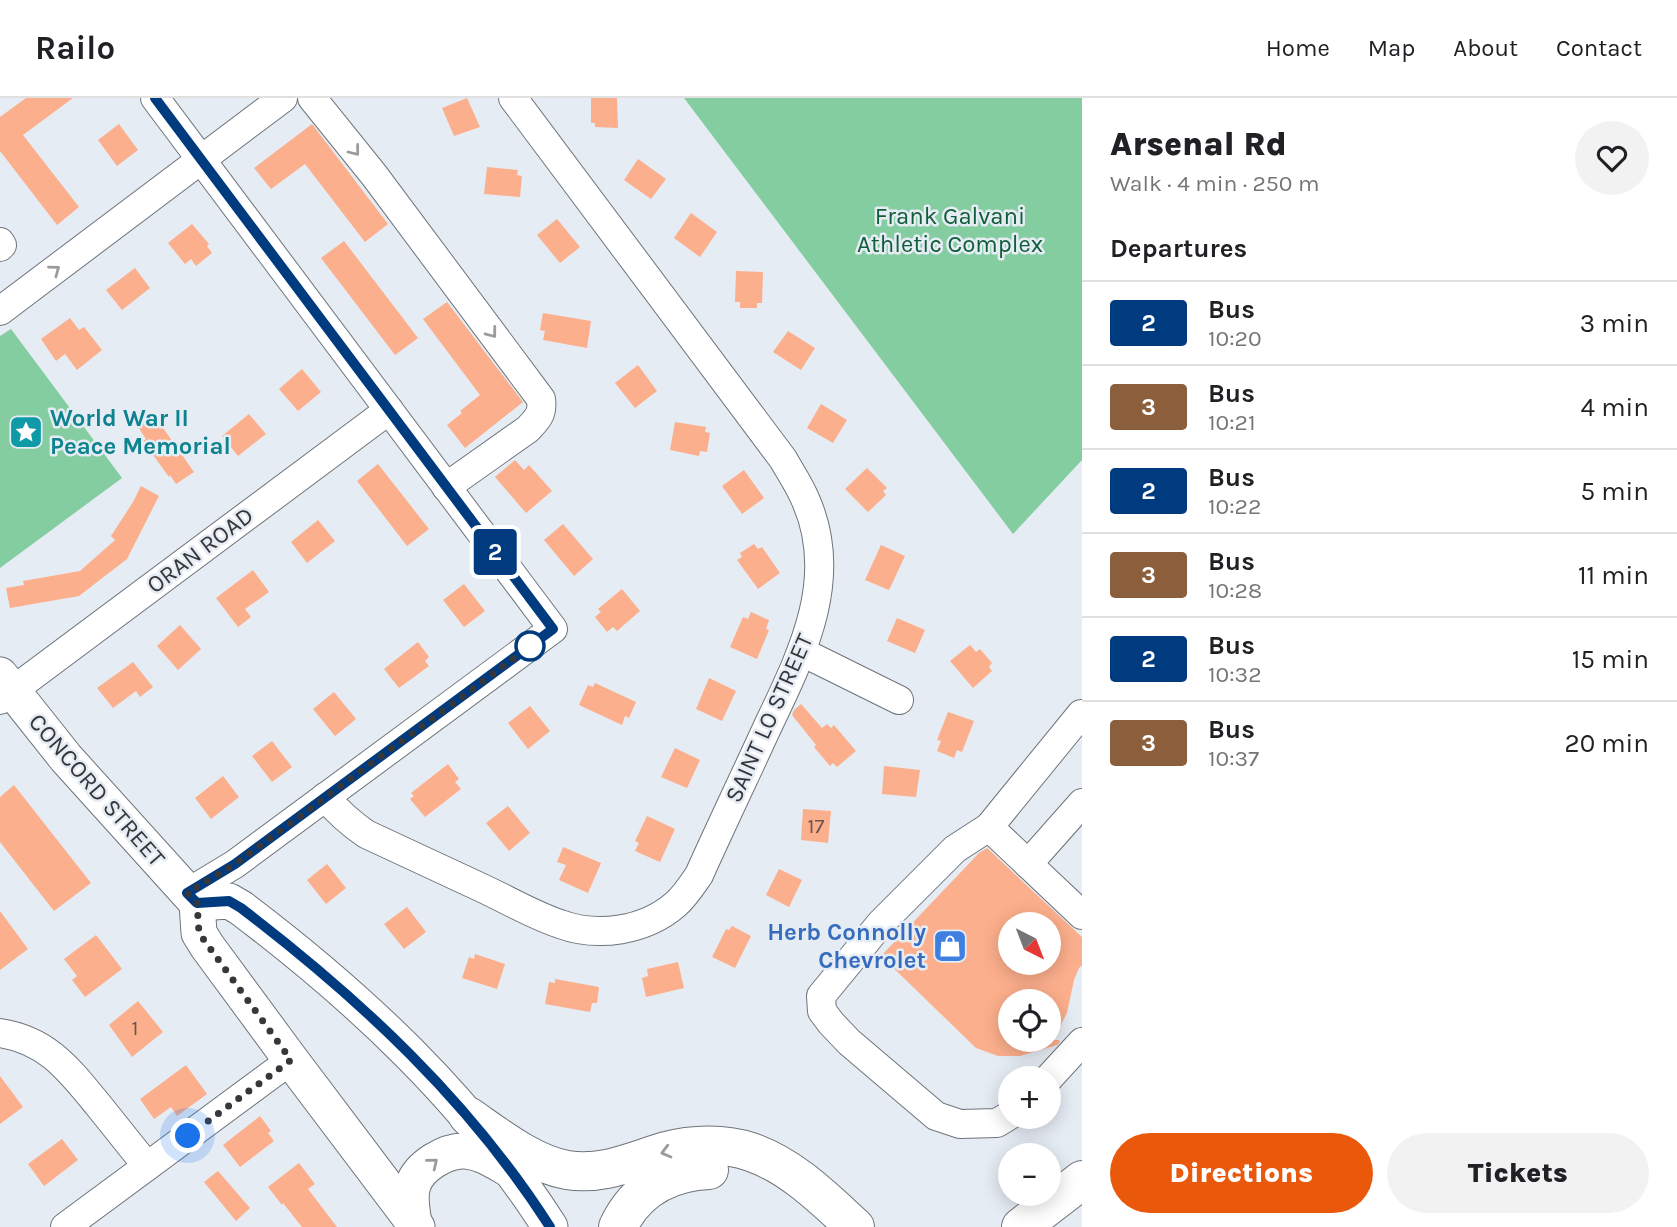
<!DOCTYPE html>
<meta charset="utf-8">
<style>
:root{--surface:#fff;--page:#f2f2f2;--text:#202124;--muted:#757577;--line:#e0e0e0;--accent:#ea580c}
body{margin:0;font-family:Karla,sans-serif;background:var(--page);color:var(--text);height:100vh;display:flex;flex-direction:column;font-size:26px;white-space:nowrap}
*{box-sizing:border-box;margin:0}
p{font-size:23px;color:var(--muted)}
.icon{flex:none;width:38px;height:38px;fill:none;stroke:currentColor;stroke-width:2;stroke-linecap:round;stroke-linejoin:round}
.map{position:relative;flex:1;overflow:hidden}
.side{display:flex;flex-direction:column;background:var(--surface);width:595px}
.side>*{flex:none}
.badge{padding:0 14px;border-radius:5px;font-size:24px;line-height:46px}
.needle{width:46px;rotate:138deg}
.controls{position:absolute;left:998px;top:814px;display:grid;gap:14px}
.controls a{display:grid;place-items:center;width:63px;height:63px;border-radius:50%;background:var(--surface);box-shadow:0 4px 18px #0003;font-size:35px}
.you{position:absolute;width:35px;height:35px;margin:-18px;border:5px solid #fff;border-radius:50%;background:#1a73e8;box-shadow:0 0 0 10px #1a73e833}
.map>.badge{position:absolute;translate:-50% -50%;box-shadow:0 0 0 4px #fff}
h2{padding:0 28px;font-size:26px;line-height:63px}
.round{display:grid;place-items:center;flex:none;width:74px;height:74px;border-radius:37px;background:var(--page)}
.summary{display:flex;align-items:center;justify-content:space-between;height:119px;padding:0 28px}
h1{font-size:33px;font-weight:800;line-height:52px}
.button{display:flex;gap:14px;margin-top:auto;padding:14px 28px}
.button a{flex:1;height:80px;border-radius:42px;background:var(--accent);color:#fff;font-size:28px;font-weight:800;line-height:80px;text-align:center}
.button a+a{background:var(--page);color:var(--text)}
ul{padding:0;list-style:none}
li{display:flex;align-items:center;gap:21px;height:84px;padding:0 28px;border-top:2px solid var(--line)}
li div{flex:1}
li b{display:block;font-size:26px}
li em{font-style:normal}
li .badge{min-width:77px;font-weight:700;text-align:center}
header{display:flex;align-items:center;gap:42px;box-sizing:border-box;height:98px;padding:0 35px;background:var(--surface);border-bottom:2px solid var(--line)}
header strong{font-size:33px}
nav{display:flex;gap:38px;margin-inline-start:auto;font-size:24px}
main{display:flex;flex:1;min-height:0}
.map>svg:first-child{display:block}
</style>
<header>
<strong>Railo</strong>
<nav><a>Home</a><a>Map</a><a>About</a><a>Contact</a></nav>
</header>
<main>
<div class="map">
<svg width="1082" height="1129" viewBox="0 0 1082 1129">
<rect width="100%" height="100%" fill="#e6ecf4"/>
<!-- green -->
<g fill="#84cda0">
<path d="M684,0H1082V362L1013,436Z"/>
<path d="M11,231L122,380L0,470V238Z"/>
</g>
<!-- building -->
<g fill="#fcaf8c" fill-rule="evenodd">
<path d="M26,0H73L23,37L79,109L57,127L0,53V19Z"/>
<path d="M467,0L480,29L454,38L442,10Z"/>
<path d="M591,0H617L618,30L595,29V25H591Z"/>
<path d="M119,26L138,52L117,68L98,42Z"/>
<path d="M312,26L388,126L365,144L305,66L271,91L254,70Z"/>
<path d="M638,61L666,81L651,101L624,82Z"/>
<path d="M487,69L518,72L517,77L522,78L520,99L484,96Z"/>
<path d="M691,115L717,134L700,159L674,140Z"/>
<path d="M557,121L580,149L560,165L537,137Z"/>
<path d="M192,126L209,146L207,148L212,155L196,168L191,161L185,166L168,145Z"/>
<path d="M344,143L418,240L395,257L321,160Z"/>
<path d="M135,170L150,190L122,212L106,192Z"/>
<path d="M736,173L763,174L762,205H757V210H740V204H735Z"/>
<path d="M447,204L523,304L465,350L447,327L462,315L460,313L480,297L423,221Z"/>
<path d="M543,215L591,223L587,250L543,242L545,233L540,232Z"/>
<path d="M70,220L79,232L84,229L102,252L77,272L65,256L56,263L41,241Z"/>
<path d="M788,233L815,250L801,272L773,254Z"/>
<path d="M638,267L657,293L635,310L615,285Z"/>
<path d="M302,271L321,294L298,313L279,291Z"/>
<path d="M821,306L847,322L833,345L807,330Z"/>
<path d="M249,316L266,336L238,358L222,338Z"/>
<path d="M154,317L194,374L176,386L170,377L169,379L143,343L146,341L138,329Z"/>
<path d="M675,324L706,329L705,334L710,335L707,354L700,353L699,358L670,352Z"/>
<path d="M515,362L524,372L529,367L552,393L526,415L495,379Z"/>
<path d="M378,366L429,431L407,448L357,383Z"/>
<path d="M867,370L887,390L883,393L886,397L868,414L845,391Z"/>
<path d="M744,372L764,400L742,416L722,388Z"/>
<path d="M141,388L159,398L127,461L79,498L10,510L6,490L24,487L23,483L80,473L115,442L111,438L133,404Z"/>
<path d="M318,422L335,443L307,465L291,444Z"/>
<path d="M563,426L593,461L574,478L544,442Z"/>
<path d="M754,446L758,451L762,449L780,475L758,491L737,462L742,459L740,455Z"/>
<path d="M881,447L905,458L889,492L865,482Z"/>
<path d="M253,472L269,494L245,511L251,519L238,529L216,500Z"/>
<path d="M464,486L485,513L464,529L443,502Z"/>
<path d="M622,491L640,513L617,533L613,529L607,534L595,519L601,514L598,511Z"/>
<path d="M751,514L769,522L766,531L769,532L757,561L730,549L743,519L748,521Z"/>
<path d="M897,520L925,532L915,555L887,543Z"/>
<path d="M180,527L201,551L178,572L157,548Z"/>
<path d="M418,544L429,559L425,563L429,568L399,590L384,571Z"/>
<path d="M970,547L976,554L980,551L992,565L989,569L992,573L973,590L950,563Z"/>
<path d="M133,564L153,589L140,599L136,593L113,610L97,590Z"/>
<path d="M709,580L736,593L722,623L696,611Z"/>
<path d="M595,585L636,604L629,620L625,618L622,627L579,607L588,587L593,589Z"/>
<path d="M334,594L356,621L335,638L313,611Z"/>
<path d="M801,606L822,630L827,626L831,630L834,627L856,653L837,669L833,665L830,668L814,649L816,647L792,617L794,612Z"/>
<path d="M530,608L550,633L528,651L508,625Z"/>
<path d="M948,614L974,623L962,654L957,652L954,660L937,653L941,643L937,642Z"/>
<path d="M272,643L292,669L272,684L252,658Z"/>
<path d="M675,650L700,662L687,690L661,679Z"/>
<path d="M448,666L459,681L455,684L461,691L425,719L410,701L414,698L411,695Z"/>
<path d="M884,668L920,672L916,699L882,696Z"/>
<path d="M223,678L239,699L211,721L195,700Z"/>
<path d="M14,687L91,785L54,813L0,744V699Z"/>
<path d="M508,708L530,735L509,753L486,725Z"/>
<path d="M803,711L831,713L828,745L801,742Z"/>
<path d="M647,718L675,731L660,764L635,753L639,745L635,743Z"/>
<path d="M563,749L601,765L588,795L559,782L566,767L557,764Z"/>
<path d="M987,750L1082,839V867L1079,870L1074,882L1067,915L1053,942H1059L1060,944L1057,947L1020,958H998L976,950L881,858L979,755ZM1010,826H1048V864H1010ZM1010,903H1048V942H1010Z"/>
<path d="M327,766L346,790L326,806L307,782Z"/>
<path d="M779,771L802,782L789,809L766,797Z"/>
<path d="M407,809L426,834L404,851L384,826Z"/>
<path d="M0,813L28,851L0,872Z"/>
<path d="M732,828L751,838L735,870L712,859L726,831L729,832Z"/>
<path d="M96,837L122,871L85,899L72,882L77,878L64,861Z"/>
<path d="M475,856L505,866L497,891L462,880L469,859L474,861Z"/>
<path d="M678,864L684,890L646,899L642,880L648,878L647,871Z"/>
<path d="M555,881L599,889L597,905H592L590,914L545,906L549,884L555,885Z"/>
<path d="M138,903L163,934L132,959L109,927Z"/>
<path d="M186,967L207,996L177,1018L171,1009L154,1021L140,1001Z"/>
<path d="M0,978L23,1009L0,1026Z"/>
<path d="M260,1018L271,1033L268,1035L274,1043L240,1069L223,1047Z"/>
<path d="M62,1041L78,1062L44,1088L28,1066Z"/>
<path d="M299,1065L315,1086L308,1091L337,1129H302L283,1105L282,1107L268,1089Z"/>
<path d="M218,1073L250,1110L236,1123L204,1084Z"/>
</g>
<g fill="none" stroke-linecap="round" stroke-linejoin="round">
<!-- minor casing -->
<g stroke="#6e747b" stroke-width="30">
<g id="minor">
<path d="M155,0L553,531L235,766L187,795"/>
<path d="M312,0L374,77L541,301C543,316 538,320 528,331L446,389"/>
<path d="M0,144L2,147L0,149"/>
<path d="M0,213L283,0"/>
<path d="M802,554L899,602"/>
<path d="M0,602L389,312"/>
<path d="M1082,618L1081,616L989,729L1082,817"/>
<path d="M325,699C338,714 350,725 366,736C405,754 444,772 482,790C508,802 533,817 560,826C598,840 645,833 676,806C685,798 692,787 699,777C721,728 744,680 766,632C800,560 841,483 806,403C800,388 791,375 783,361L513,0"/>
<path d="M989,729L955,751L881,825L821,898L822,913L831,925L849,944L936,1018L960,1026L997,1025L1010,1017"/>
<path d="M1028,766L1082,705"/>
<path d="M0,935C48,942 70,973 99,1008C115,1028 131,1048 147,1068"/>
<path d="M1048,981L1082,944"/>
<path d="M65,1129L291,962"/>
</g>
</g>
<!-- major casing -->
<g stroke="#6e747b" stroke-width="37">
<g id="major">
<path d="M0,577L66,660L197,805L199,835L207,848L291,962L417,1129"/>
<path d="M197,805L229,803L241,810C360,900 469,1002 550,1129"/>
<path d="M414,1125C412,1112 409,1099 413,1087C419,1068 446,1052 465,1053C482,1054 496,1064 510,1072"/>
</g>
</g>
<!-- highway casing -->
<g stroke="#6e747b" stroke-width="40">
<g id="highway">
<path d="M468,1018C497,1038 532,1066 567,1072C602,1078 633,1063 666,1053C692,1046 725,1045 751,1054C792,1068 824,1101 855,1129"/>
<path d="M618,1129C636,1091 668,1074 709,1072"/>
<path d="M1021,1129L1082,1082"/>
</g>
</g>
<!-- minor -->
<use href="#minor" stroke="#fff" stroke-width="28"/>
<!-- major -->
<use href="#major" stroke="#fff" stroke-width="35"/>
<!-- highway -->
<use href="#highway" stroke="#fff" stroke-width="38"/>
</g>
<!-- one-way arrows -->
<defs><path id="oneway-chevron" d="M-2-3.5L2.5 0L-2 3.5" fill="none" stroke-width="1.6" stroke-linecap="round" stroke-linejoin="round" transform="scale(1.75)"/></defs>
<g stroke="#9a9b9c">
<use href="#oneway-chevron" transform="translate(355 53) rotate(52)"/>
<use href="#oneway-chevron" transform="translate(55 172) rotate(-37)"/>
<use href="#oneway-chevron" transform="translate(492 235) rotate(53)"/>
<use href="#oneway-chevron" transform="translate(666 1054) rotate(165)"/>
<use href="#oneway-chevron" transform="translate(433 1065) rotate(-39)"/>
</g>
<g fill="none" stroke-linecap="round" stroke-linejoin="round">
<!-- line casing -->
<g stroke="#fff" stroke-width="16">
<path id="line" d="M155,0L553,531L235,766L187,795L197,805L229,803L241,810C360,901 469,1002 550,1129"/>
</g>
<!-- line -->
<use href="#line" stroke="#003b80" stroke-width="10"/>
<!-- walk -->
<path stroke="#35373a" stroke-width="7" stroke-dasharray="0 12.6" d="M188,1038L291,962L199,835L197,805L187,795L235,766L532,547L530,548"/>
</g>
<!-- icons -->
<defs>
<g id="sight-square" transform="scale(1.75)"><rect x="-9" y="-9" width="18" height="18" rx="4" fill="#0f9aa8" stroke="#e6ecf4"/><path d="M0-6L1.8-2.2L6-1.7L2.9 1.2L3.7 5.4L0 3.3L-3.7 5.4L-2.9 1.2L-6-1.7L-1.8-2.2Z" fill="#fff"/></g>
<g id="shop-square" transform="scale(1.75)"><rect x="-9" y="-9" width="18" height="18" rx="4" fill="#3f7fe0" stroke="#e6ecf4"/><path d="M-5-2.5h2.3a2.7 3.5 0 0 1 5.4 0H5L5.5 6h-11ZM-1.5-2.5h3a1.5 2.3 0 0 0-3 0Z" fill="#fff"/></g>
</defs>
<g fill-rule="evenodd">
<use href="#sight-square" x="26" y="334"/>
<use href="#shop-square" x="950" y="848"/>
</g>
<!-- markers -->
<circle fill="#fff" stroke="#003b80" stroke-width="3.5" cx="530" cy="548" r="14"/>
<g text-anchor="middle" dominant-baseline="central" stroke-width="5" stroke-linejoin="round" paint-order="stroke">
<!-- number labels -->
<g font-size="21" fill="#67554e">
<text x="816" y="728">17</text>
<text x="135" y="930">1</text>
</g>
<!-- park labels -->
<g font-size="24" fill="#105d38" stroke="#e6ecf4">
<text x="950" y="118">Frank Galvani<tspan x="950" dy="28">Athletic Complex</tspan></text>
</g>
<!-- culture labels -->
<g font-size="24" font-weight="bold" fill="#0d838f" stroke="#e6ecf4" text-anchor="start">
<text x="50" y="320">World War II<tspan x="50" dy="28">Peace Memorial</tspan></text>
</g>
<!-- street labels -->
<g font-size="24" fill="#35373a" stroke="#e6ecf4">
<text transform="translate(200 452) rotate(-37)">ORAN ROAD</text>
<text transform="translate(769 620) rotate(-66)">SAINT LO STREET</text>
<text transform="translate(97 692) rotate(49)">CONCORD STREET</text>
</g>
<!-- shop labels -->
<g font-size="24" font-weight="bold" fill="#366cbe" stroke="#e6ecf4" text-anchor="end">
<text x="926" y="834">Herb Connolly<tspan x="926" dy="28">Chevrolet</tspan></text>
</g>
</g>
</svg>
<div class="controls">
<a><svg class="needle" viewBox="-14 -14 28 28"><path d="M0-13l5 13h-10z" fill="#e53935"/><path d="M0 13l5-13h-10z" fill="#757577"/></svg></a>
<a><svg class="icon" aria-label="locate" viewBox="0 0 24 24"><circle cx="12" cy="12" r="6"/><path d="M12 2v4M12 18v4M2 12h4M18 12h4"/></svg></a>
<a>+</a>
<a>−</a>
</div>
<div class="you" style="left:188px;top:1038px"></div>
<b class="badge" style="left:495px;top:454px;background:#003b80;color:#fff">2</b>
</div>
<section class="side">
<div class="summary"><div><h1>Arsenal Rd</h1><p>Walk · 4 min · 250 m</p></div><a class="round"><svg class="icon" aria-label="heart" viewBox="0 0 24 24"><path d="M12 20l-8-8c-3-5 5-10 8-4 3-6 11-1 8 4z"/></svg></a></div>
<h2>Departures</h2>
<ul>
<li><span class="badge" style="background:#003b80;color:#fff">2</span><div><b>Bus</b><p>10:20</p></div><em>3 min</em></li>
<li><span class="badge" style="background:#8b5e3c;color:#fff">3</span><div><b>Bus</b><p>10:21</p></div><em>4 min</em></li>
<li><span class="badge" style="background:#003b80;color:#fff">2</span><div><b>Bus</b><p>10:22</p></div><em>5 min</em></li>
<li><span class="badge" style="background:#8b5e3c;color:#fff">3</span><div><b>Bus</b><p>10:28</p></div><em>11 min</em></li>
<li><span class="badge" style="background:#003b80;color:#fff">2</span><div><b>Bus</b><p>10:32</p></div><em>15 min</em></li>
<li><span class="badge" style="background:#8b5e3c;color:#fff">3</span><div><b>Bus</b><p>10:37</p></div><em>20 min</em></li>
</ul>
<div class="button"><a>Directions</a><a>Tickets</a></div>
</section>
</main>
